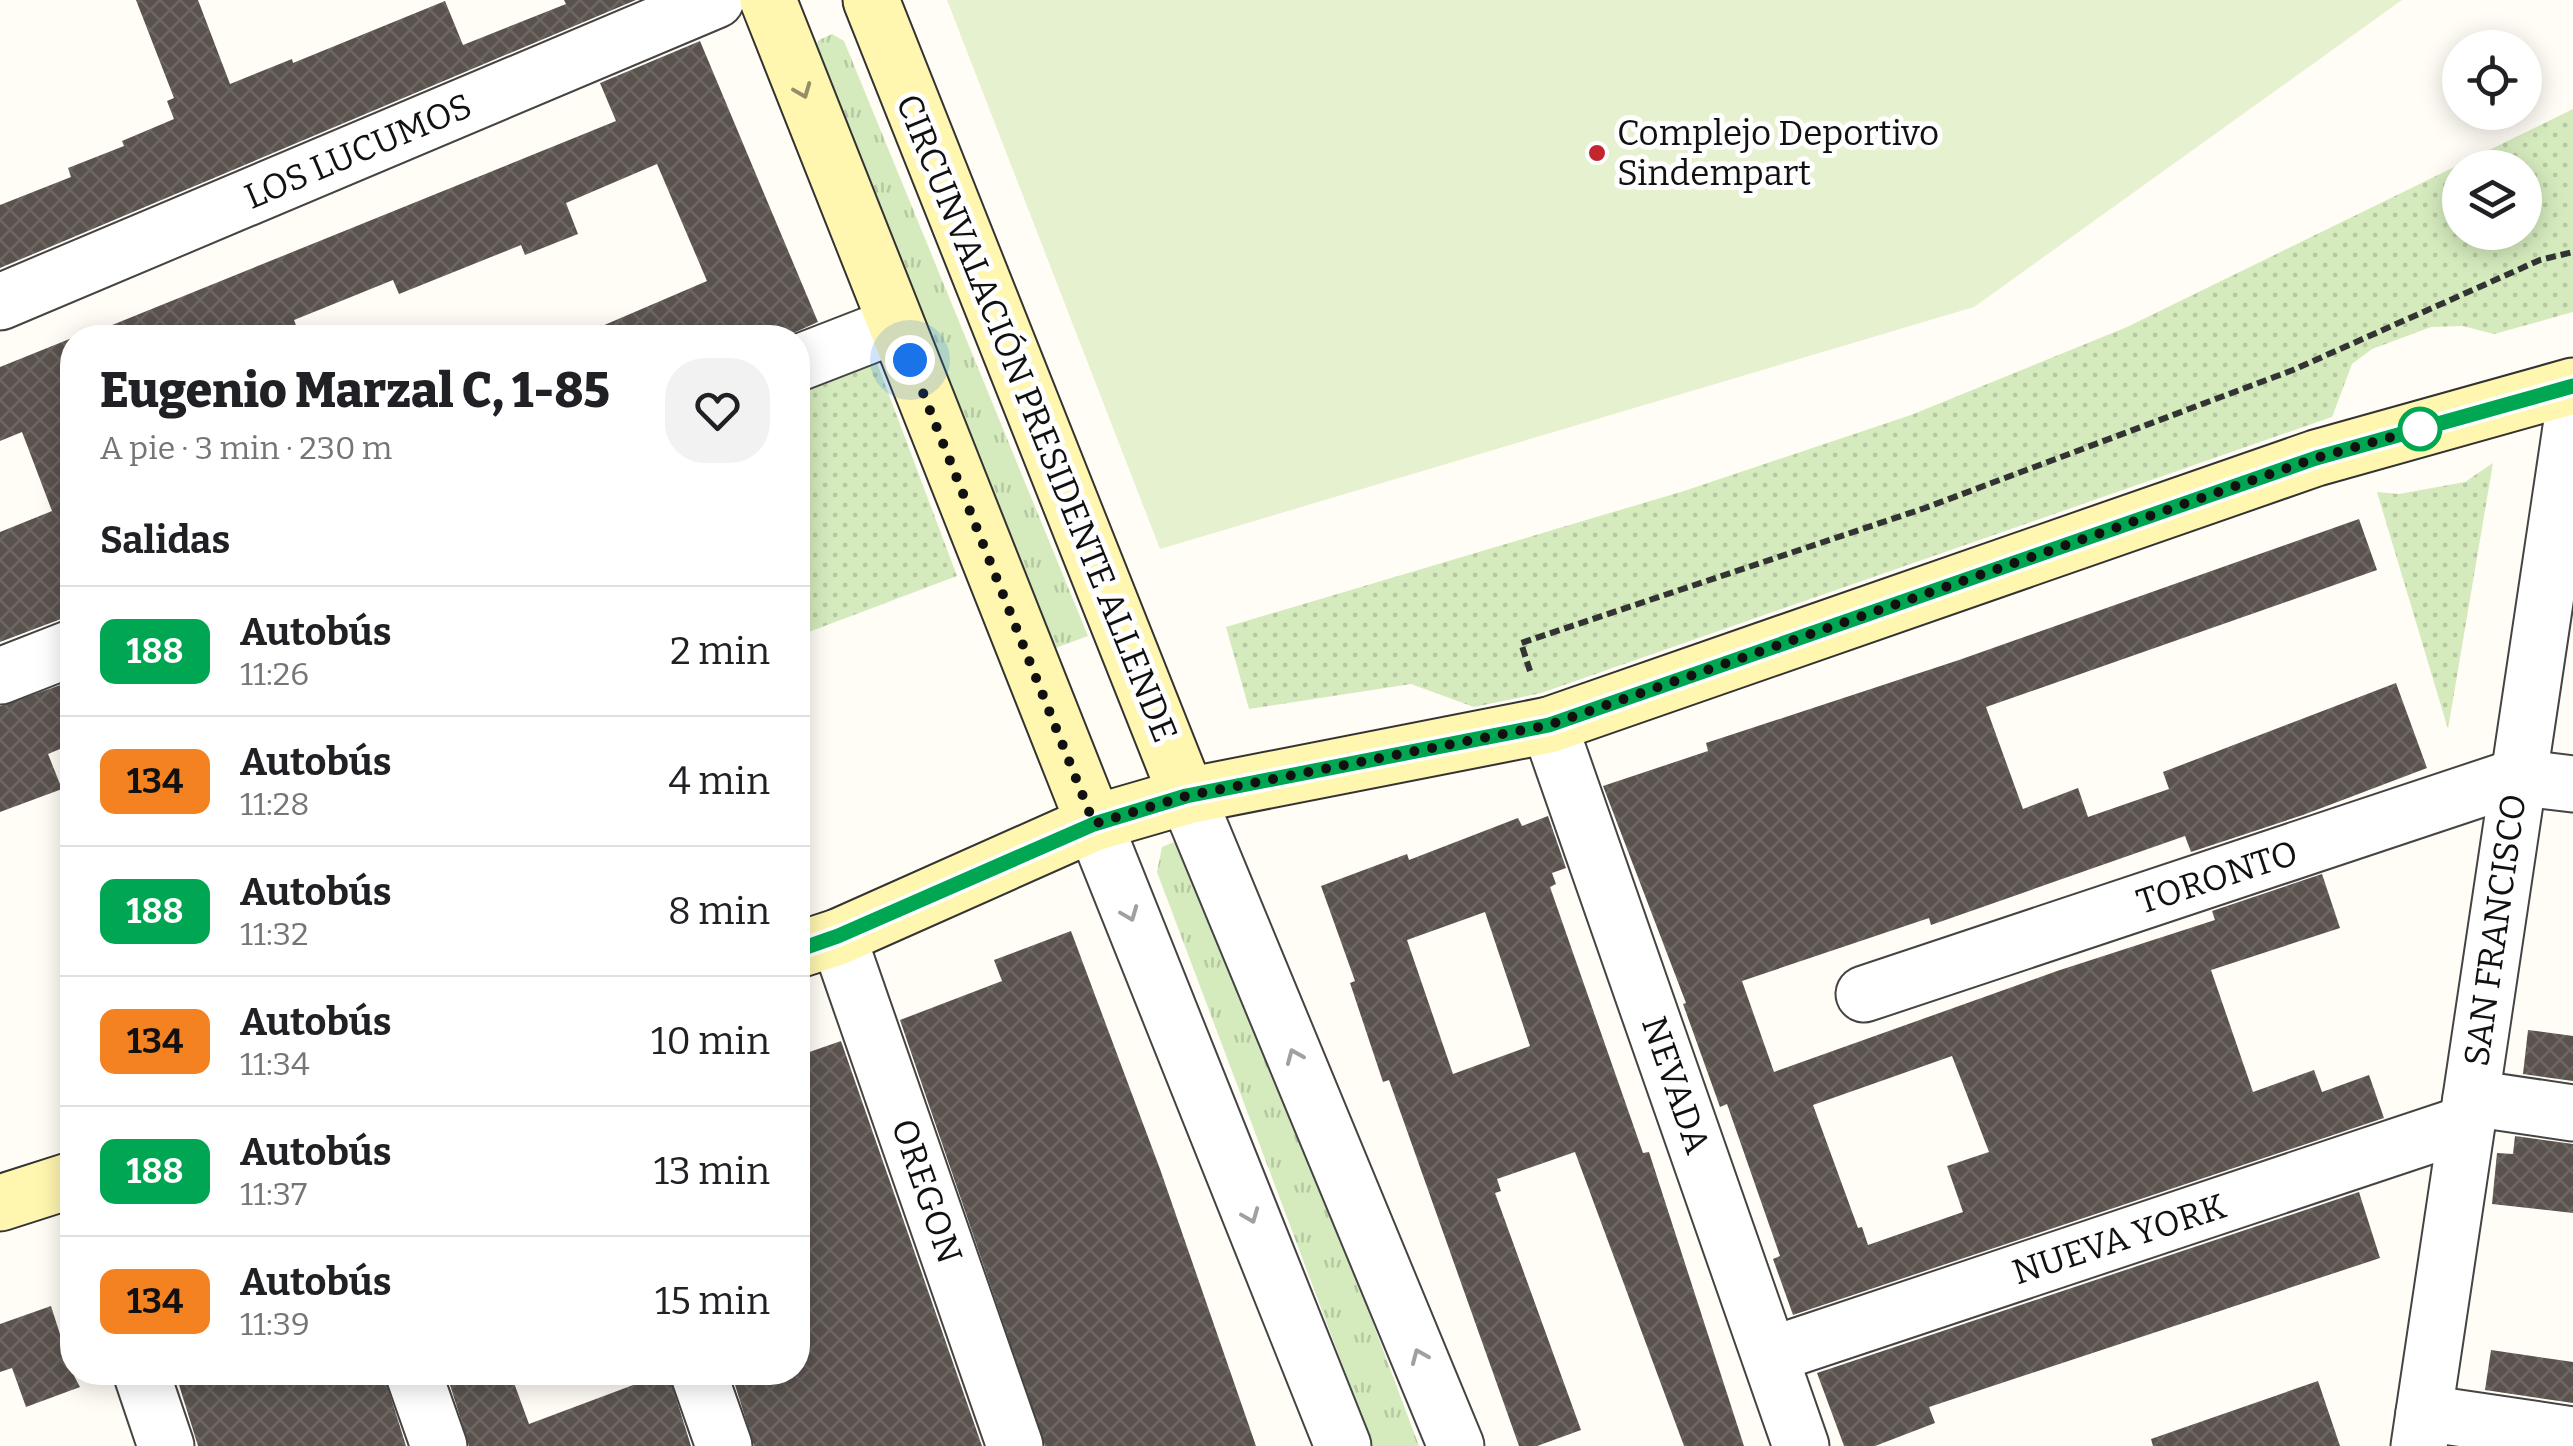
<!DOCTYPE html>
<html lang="es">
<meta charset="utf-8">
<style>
:root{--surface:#fff;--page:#f2f2f2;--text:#202124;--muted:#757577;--line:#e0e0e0}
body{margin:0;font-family:Bitter,serif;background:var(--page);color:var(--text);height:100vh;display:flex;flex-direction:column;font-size:38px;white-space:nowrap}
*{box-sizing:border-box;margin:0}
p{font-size:32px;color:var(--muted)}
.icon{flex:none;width:55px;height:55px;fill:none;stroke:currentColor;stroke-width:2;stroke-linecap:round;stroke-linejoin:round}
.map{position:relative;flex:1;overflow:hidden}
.panel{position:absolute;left:60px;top:325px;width:750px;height:1060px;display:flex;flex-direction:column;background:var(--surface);border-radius:40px;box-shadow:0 5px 25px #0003}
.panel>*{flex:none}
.badge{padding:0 20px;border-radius:15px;font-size:35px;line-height:65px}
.buttons{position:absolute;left:2442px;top:30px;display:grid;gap:20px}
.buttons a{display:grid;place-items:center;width:100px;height:100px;border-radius:50%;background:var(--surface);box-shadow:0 5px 25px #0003;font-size:50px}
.you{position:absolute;width:50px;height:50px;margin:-25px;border:8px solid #fff;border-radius:50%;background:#1a73e8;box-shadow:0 0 0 15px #1a73e833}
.map>.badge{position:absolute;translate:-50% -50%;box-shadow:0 0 0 5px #fff}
h2{padding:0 40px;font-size:38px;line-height:90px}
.round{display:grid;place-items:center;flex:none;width:105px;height:105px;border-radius:40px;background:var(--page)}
.summary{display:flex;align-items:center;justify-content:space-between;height:170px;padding:0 40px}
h1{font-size:48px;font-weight:800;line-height:75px}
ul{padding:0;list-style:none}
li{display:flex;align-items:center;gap:30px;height:130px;padding:0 40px;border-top:2px solid var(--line)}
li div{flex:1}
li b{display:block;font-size:38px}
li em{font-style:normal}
li .badge{min-width:110px;font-weight:700;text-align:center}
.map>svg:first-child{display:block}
</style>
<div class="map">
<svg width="2573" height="1446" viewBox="0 0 2573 1446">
<defs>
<pattern id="grass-tufts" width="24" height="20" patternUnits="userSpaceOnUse" patternTransform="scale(2.5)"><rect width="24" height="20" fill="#d5ebbd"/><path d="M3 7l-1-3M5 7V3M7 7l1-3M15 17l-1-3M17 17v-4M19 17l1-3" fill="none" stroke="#b6c8a1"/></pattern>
<pattern id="park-dots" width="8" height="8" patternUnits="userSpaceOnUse" patternTransform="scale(2.5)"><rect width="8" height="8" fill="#d5ebbd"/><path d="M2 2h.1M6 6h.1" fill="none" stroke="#b6c8a1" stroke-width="1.8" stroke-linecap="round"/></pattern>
<pattern id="building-cross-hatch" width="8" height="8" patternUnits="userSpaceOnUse" patternTransform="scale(2.5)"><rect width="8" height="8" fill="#5a524d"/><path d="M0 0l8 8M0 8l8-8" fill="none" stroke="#6d6662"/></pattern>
</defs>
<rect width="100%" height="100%" fill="#fffdf5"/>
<!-- grass -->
<g fill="url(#grass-tufts)">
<path d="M832,34L844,41L1088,636L1053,649L813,52L819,40Z"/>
<path d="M1179,840L1197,853L1419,1446H1373L1157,872L1162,847Z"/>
</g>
<!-- park -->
<g fill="url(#park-dots)" fill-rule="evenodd">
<path d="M2573,109V312L2494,334L2463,326L2431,327L2372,349L2352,364L2332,417L1541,693L1474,707L1411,684L1249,709L1226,627L1684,491L1911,415L2127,327ZM2460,168H2525V232H2460Z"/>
<path d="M874,355L957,576L798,636V386Z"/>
<path d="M2493,463L2448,729L2377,492L2399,494L2465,482Z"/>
</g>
<!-- pitch -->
<path fill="#e6f2cf" d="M947,0H2402L1974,307L1160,549Z"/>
<!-- building -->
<g fill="url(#building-cross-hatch)" fill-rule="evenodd">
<path d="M136,0H198L230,84L292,59L293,63L445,1L463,45L566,4L564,0H636L0,268V205L71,177L68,168L124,146L122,141L174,119L167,101L174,98Z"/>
<path d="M700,41L818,322L782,338H574L707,281L657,164L566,203L578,234L525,255L521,245L399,294L393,280L294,320L301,338H80L616,121L600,83Z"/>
<path d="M72,338V617L61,619L0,642V532L52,511L22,432L0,441V367Z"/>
<path d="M2359,519L2377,570L1986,707L2023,809L2078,788L2088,817L2169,789L2163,772L2396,683L2427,768L2303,815L2191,852L2185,836L1931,925L1929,918L1742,981L1774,1072L2057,971L2215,920L2212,911L2322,874L2340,928L2211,970L2253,1092L2314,1070L2322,1092L2369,1075L2384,1118L1793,1315L1773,1259L1780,1256L1727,1104L1720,1107L1683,1004L1686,1003L1603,786L1708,751L1706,743L1959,660ZM1952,1056L1989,1152L1947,1166L1963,1212L1868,1245L1862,1227L1858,1228L1813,1105Z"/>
<path d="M72,681V744L48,754L62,789L0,812V706Z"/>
<path d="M1548,816L1566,868L1552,873L1556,884L1550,887L1643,1153L1649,1152L1744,1446H1684L1575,1152L1497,1179L1501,1191L1495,1193L1581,1430L1537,1446H1519L1389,1080L1383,1082L1350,983L1355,981L1321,886L1407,854L1409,860L1518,818L1522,826ZM1485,912L1530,1046L1453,1074L1407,940Z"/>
<path d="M1071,931L1160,1169L1256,1446H1045L900,1020L1002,981L994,960Z"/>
<path d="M2528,1030L2573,1036V1081L2523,1074Z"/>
<path d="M841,1041L982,1446H754L731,1372H798V1056Z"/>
<path d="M2515,1136L2573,1144V1213L2492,1204L2497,1153L2513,1154Z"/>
<path d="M2359,1192L2380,1258L1929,1407L1935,1423L1875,1446H1844L1817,1373Z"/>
<path d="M51,1306L72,1372L80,1387L26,1407L12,1368L0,1372V1324Z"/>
<path d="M2491,1350L2573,1362V1403L2485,1390Z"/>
<path d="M175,1372H383L406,1446H198Z"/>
<path d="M446,1372H510L529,1424L668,1372L691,1446H469Z"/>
<path d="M2318,1381L2340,1446H2153L2151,1439Z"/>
</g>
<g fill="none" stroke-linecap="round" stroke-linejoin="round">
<!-- street casing -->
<g stroke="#444" stroke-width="59">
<g id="street">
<path d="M0,302L716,0"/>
<path d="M798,363L896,325"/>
<path d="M0,676L72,648"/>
<path d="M1549,725L1801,1446"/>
<path d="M1187,796L1456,1446"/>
<path d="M1094,823L1343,1446"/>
<path d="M838,937L1015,1446"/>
<path d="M1864,994L2516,777L2573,784"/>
<path d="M2471,1098L2573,1113"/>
<path d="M1771,1355L2467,1123"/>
<path d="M141,1372L166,1446"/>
<path d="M413,1372L439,1446"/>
<path d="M698,1372L724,1446"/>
<path d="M2424,1413L2573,1435"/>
<path d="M2419,1446L2573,414"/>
</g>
</g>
<!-- secondary casing -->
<g stroke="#333" stroke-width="59">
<g id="secondary">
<path d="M768,0L1094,823"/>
<path d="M871,0L1187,796"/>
<path d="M798,950L838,937L1094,823L1187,796L1549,725L2316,458L2573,386"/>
<path d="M0,1203L72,1180"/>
</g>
</g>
<!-- path -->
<path stroke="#333" stroke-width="6" stroke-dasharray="10 5" stroke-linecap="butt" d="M1530,671L1521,643L1925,508L2293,370L2540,260L2573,252"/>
<!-- street -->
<use href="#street" stroke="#fff" stroke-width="55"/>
<!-- secondary -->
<use href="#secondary" stroke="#fff6b0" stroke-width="55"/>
</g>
<!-- one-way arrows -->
<defs><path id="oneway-chevron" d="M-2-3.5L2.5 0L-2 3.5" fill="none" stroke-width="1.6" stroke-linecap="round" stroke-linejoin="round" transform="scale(2.5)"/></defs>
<use stroke="#948f68" href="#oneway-chevron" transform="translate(803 91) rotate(68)"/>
<g stroke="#a0a0a0">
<use href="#oneway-chevron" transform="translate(1130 914) rotate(68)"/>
<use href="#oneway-chevron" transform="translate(1294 1056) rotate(-113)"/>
<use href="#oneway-chevron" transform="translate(1251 1216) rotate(68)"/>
<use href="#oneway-chevron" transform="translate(1419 1356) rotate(-113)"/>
</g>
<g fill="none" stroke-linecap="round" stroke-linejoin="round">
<!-- line casing -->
<g stroke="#fff" stroke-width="22">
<path id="line" d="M798,950L838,936L1094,824L1186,796L1549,725L2316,458L2573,386"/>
</g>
<!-- line -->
<use href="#line" stroke="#00a651" stroke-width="15"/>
<!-- walk -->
<path stroke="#111" stroke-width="10" stroke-dasharray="0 18" d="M910,360L1094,824L1186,796L1549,725L2316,458L2420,429"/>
</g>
<!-- markers -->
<circle fill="#c4262e" stroke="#fff" stroke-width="4" cx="1597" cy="153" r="10"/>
<circle fill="#fff" stroke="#00a651" stroke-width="5" cx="2420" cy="429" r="20"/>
<g text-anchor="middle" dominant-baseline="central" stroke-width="10" stroke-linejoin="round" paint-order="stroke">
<!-- poi labels -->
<g font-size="35" fill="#111" stroke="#fff" text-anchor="start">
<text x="1617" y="133">Complejo Deportivo<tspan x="1617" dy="40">Sindempart</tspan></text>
</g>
<!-- street labels -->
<g font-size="35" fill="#111" stroke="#fff">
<text transform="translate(358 151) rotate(-23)">LOS LUCUMOS</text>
<text transform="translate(1037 418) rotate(68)">CIRCUNVALACIÓN PRESIDENTE ALLENDE</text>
<text transform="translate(2217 877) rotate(-18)">TORONTO</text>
<text transform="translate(2495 930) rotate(-82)">SAN FRANCISCO</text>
<text transform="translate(1676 1085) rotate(71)">NEVADA</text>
<text transform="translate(927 1191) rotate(71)">OREGON</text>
<text transform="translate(2119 1239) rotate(-18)">NUEVA YORK</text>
</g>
</g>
</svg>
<div class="buttons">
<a><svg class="icon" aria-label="locate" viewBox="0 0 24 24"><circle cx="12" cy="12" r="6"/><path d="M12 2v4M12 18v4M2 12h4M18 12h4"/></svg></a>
<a><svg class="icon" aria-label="layers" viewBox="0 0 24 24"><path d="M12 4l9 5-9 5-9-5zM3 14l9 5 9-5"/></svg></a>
</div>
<div class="you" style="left:910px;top:360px"></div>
<section class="panel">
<div class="summary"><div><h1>Eugenio Marzal C, 1-85</h1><p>A pie · 3 min · 230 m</p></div><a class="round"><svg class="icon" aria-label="heart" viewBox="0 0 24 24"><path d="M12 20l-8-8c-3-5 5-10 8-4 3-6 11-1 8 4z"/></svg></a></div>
<h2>Salidas</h2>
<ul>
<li><span class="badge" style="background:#00a651;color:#fff">188</span><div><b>Autobús</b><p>11:26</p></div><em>2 min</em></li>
<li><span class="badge" style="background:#f58220;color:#111">134</span><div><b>Autobús</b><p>11:28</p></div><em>4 min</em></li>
<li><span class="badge" style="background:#00a651;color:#fff">188</span><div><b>Autobús</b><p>11:32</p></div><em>8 min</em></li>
<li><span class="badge" style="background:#f58220;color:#111">134</span><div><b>Autobús</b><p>11:34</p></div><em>10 min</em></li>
<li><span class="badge" style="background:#00a651;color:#fff">188</span><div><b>Autobús</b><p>11:37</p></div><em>13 min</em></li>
<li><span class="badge" style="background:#f58220;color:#111">134</span><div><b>Autobús</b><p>11:39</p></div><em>15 min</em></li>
</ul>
</section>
</div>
